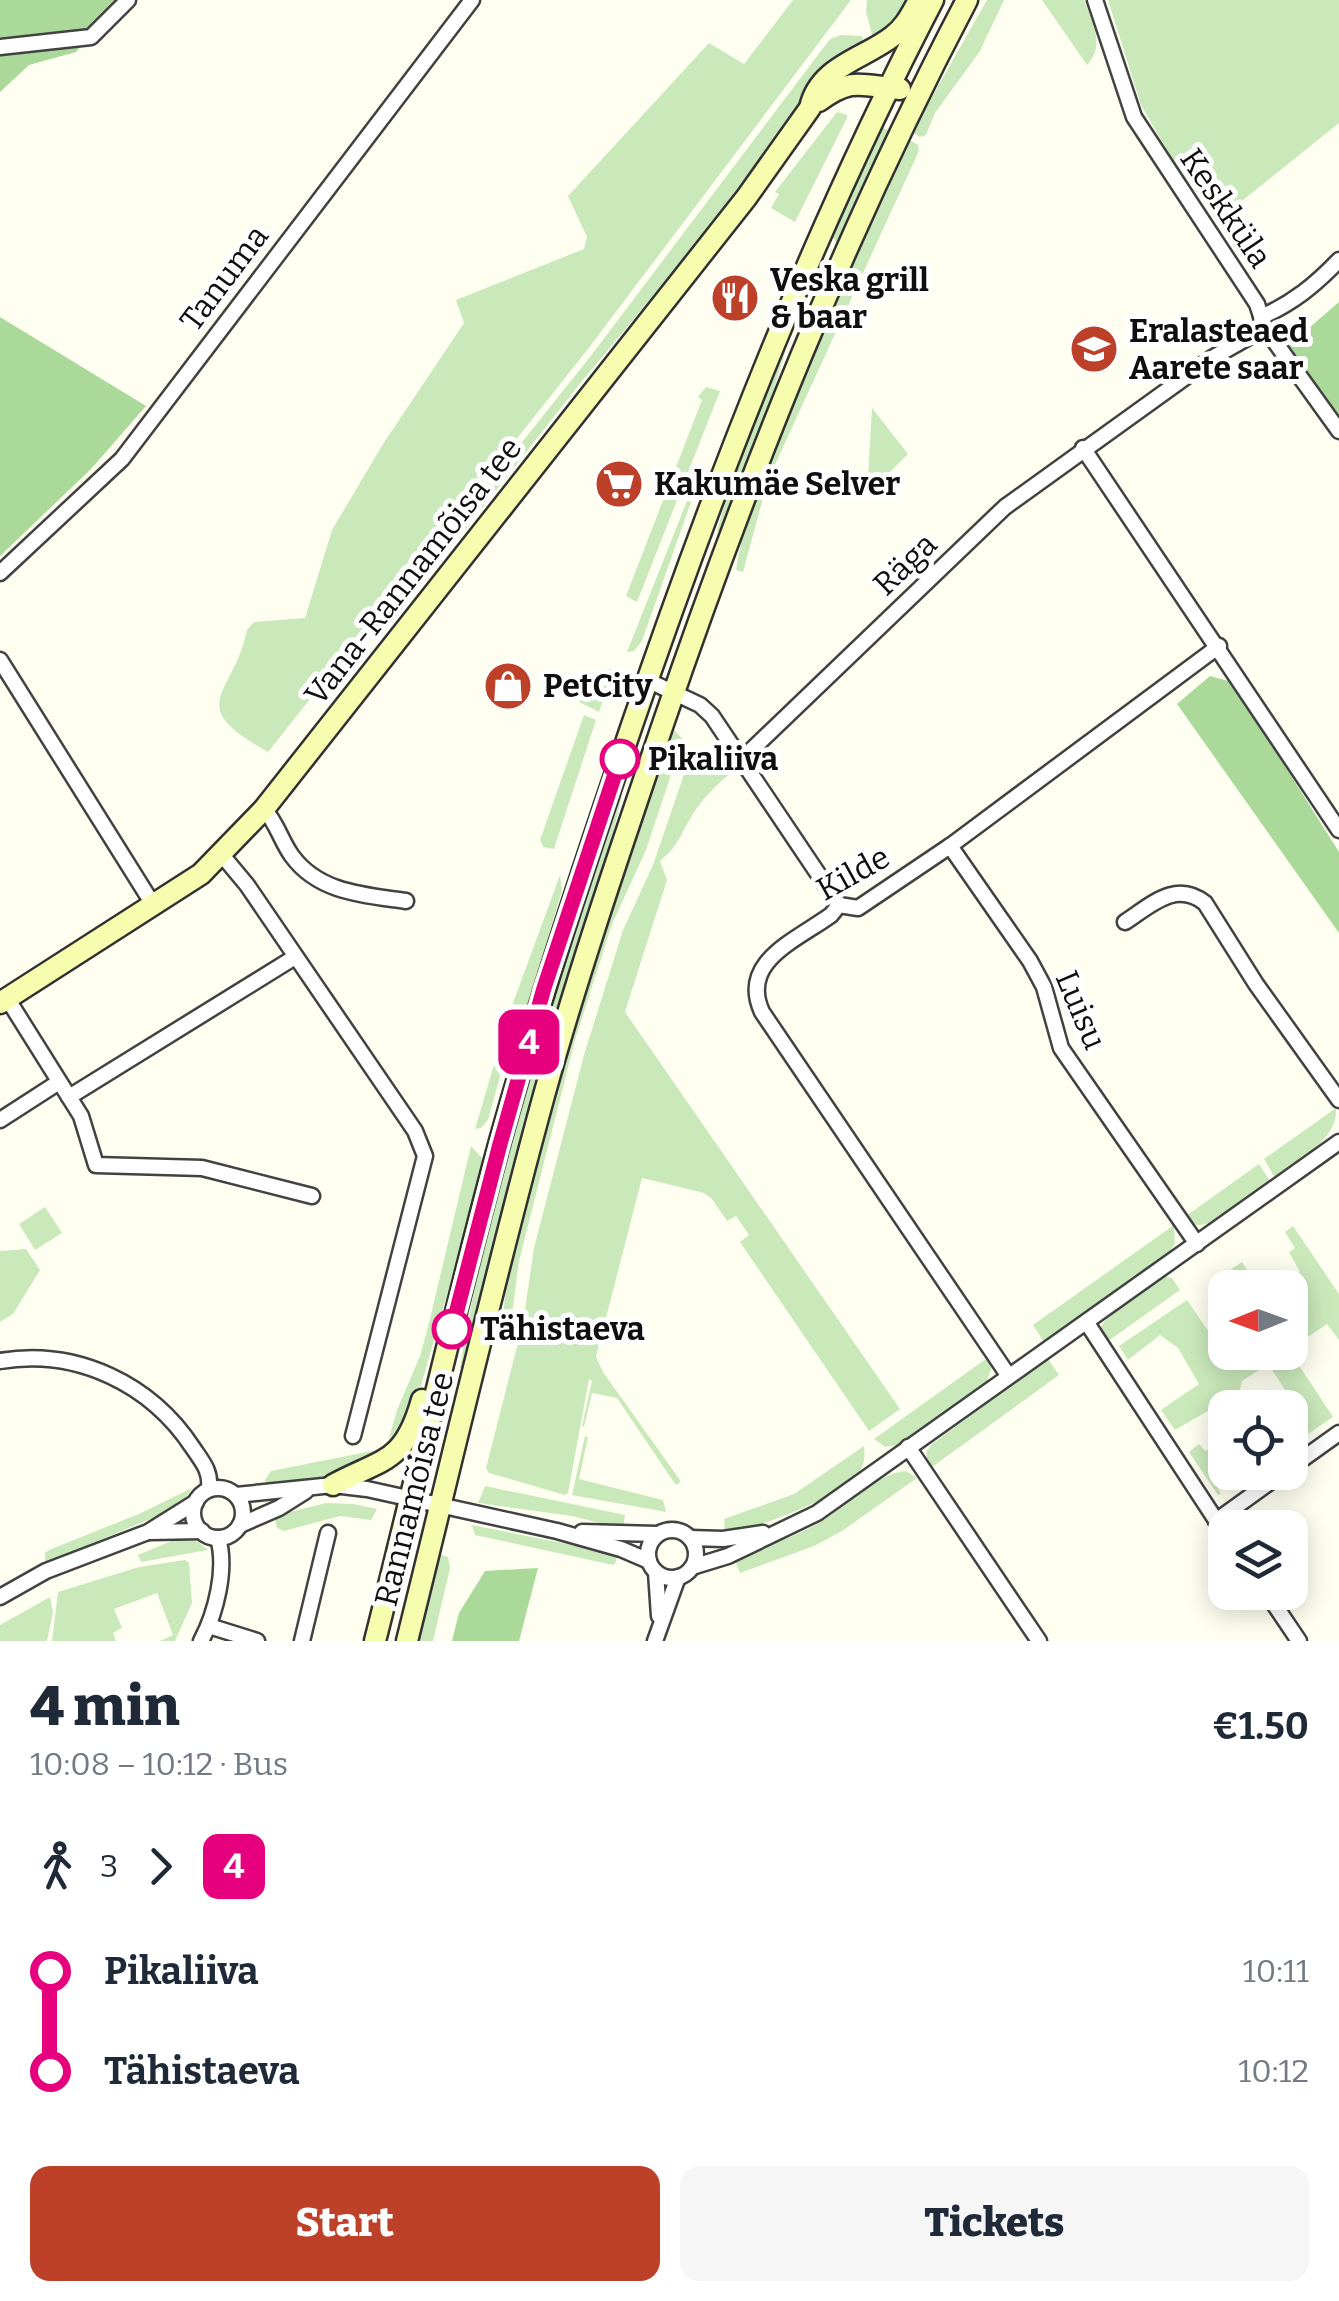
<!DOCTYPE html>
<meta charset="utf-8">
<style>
:root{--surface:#fff;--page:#f6f6f7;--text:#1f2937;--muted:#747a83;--accent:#bd4029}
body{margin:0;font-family:Bitter,serif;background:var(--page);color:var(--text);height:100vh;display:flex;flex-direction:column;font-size:38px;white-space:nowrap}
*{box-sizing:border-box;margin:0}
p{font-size:32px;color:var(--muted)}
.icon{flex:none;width:55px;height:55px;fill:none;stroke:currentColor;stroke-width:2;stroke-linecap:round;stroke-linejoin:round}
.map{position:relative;height:1641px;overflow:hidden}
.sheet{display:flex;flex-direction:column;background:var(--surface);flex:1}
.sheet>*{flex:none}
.badge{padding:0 20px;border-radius:15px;font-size:35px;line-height:65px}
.needle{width:65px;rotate:269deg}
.buttons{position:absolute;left:1208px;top:1270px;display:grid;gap:20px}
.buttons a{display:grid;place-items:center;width:100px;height:100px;border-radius:20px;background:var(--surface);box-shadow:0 5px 25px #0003;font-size:50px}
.map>.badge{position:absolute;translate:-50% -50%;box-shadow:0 0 0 5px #fff}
.legs{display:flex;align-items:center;gap:15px;height:110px;padding:0 30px;font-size:32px}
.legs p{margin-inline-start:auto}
.head{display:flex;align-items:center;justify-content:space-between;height:170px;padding:0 30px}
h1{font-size:55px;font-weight:800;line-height:75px}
.cta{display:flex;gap:20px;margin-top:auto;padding:20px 30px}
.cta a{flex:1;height:115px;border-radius:20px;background:var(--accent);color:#fff;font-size:40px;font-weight:800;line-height:115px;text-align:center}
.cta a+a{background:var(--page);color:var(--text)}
ul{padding:0 30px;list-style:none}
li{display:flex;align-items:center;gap:35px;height:100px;font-size:38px}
li i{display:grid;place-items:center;width:15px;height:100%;margin:0 12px;background:currentColor}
li i::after{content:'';width:25px;height:25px;margin:-12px;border:8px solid;border-radius:50%;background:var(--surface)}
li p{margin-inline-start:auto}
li:first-child i{background:linear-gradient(#0000 50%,currentColor 0)}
li:last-child i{background:linear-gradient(currentColor 50%,#0000 0)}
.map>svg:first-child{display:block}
</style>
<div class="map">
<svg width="1339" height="1641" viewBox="0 0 1339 1641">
<rect width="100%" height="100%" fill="#fffff1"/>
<!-- green -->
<g fill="#cae9bb">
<path d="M793,0H851L588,349L268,752C182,704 233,698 247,630L254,622L305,618L332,530L383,444L464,323L456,300L584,249L587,237L568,196L709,43L744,64Z"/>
<path d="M867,0H912L900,20L873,38L866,12Z"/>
<path d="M987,0H1004L980,51L935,113L926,135L920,137L912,132Z"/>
<path d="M1042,0H1084C1092,23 1106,45 1087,65Z"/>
<path d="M1108,0H1339V123L1217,221L1169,154L1141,105Z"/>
<path d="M841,35L862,36L864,43L847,51L821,75L702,237L578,386L450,549L442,542L590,357L830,39Z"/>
<path d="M837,112L847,115V118L795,222L771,208L779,194L775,192Z"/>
<path d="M881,126L891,132L837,244L831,234Z"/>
<path d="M908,139L918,145L919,151L768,480L743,572L736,570C743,521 763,476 781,430C819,332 863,235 908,139Z"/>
<path d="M780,350L785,352L766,416L721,532L717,531L738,457Z"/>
<path d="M706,387L720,391L637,602L626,596L702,400L698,397Z"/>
<path d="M872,408L908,454L867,495Z"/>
<path d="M687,501L691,502L642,641L634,651L627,652Z"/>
<path d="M605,669H613L599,712L579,702Z"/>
<path d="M584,715L596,720L554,849L543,847L540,840Z"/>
<path d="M674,730L683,739L646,850L612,924L575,1040L519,1261L511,1322L503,1320L506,1281L579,1010Z"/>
<path d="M691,754L718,756L733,771C718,784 703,797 693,814C681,833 678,847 660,861L667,880L625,1012L900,1409L869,1431L740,1242L749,1235L736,1216L727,1221L712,1199L704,1193L642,1178L600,1341L524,1316L534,1248L584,1055L623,930L653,865Z"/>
<path d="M618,795L622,796L605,866L465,1369L460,1368C492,1172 556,983 618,795Z"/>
<path d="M560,875L562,890L533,990L504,1062L488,1120L481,1128L475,1129L509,1014Z"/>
<path d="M1336,1108C1339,1139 1296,1162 1275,1178L1264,1159Z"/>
<path d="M471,1146L483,1159V1169L416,1403L390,1448L388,1442L397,1410L420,1356L429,1323Z"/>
<path d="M1259,1164L1270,1181L1212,1222C1200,1227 1193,1226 1183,1218Z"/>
<path d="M45,1207L62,1233L35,1250L19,1224Z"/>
<path d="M1174,1225L1175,1243L1168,1254L1044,1342L1033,1325Z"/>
<path d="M1293,1226L1339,1294V1340L1327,1324L1302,1341L1307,1350L1298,1364L1333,1417L1290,1446V1431L1305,1420L1268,1364L1242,1381L1237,1403L1240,1407L1225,1408V1426L1213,1408L1175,1430L1161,1410L1199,1384L1178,1348L1160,1335L1128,1360L1119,1346L1187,1300L1213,1338L1225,1330V1352H1290V1288L1277,1287L1300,1272L1289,1252L1295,1248L1285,1232Z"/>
<path d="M26,1249L40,1270L13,1314L0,1322V1251Z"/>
<path d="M1242,1262L1250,1275L1257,1274L1266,1287H1227L1220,1277Z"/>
<path d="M1164,1276L1172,1278L1180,1290L1104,1344L1101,1326L1109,1316Z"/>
<path d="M524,1319L599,1344L596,1357L603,1372L680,1480L679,1484H675L617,1398L592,1393L584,1427L582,1426L592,1381L589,1379L568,1493L565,1495L489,1473L486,1468Z"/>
<path d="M990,1356L992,1367L987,1381L898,1445L885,1447L874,1439Z"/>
<path d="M1048,1359L1059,1375L928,1470L926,1452L932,1444Z"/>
<path d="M585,1436L588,1437L579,1479L663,1500L666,1512L572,1495Z"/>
<path d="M1225,1438V1472L1252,1473L1233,1485L1227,1477L1216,1484L1221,1494L1218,1495L1189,1452L1199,1444L1205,1451Z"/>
<path d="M864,1446C865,1455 865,1461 861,1469C843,1497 758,1528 725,1534L724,1519L794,1494Z"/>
<path d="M377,1450L380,1452L362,1467L268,1489L265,1480L271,1471Z"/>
<path d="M906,1471L917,1478L842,1531L814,1546L740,1573L734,1558C764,1547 796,1537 824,1520C848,1505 876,1473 906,1471Z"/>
<path d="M485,1486L625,1515L623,1529L572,1516L478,1503Z"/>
<path d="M192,1488L184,1500L167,1512L45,1563V1553L49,1550L141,1513Z"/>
<path d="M326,1503L353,1504L377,1509L371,1520L340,1516L284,1531L277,1528L274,1516Z"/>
<path d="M472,1525L617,1554L616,1562L613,1565L475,1535Z"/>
<path d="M179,1538L197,1541L208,1550L141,1562L138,1555Z"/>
<path d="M439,1554L448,1557L450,1568L433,1641H418Z"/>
<path d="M185,1560L189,1563L192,1603L175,1641H160L173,1635L157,1593L114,1609L122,1628L113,1633L116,1641H52L58,1592L139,1567Z"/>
<path d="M50,1597L53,1612L47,1641H0V1625Z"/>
</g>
<!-- forest -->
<g fill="#aad99a">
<path d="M0,0H118L76,52L29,65L0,92Z"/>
<path d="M1339,302V420L1287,347Z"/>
<path d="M0,317L146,406L91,469L0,556Z"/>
<path d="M1210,676L1232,682L1339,852V933L1177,704Z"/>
<path d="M538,1568L519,1641H452L459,1613L485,1571Z"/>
</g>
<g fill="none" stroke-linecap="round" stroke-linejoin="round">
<!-- street casing -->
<g stroke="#424242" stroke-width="19">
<g id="street">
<path d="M1095,0L1134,117L1257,304L1265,328L1339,431"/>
<path d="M0,47L91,37L128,0"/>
<path d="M1261,317C1293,303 1315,285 1339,260"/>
<path d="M1083,448L1339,830"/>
<path d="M0,573L122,459L472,0"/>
<path d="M0,660L154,906"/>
<path d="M647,680L700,705L712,716L839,905"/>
<path d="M742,759L1005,507L1212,358L1265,328"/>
<path d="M264,809C277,823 281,841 292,856C319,893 365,895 406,901"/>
<path d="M950,846L1030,961L1044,987L1061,1048L1197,1244"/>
<path d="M222,855L247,885L415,1131L425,1156L353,1436"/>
<path d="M1125,922C1151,905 1176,880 1205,903L1256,984L1339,1100"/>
<path d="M7,998L81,1116L96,1165L202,1168L312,1196"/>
<path d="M69,1097L295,957"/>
<path d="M0,1120L59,1082"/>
<path d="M1087,1323L1225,1534"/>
<path d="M0,1361C77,1348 151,1384 193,1448C203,1463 211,1471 209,1489"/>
<path d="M1008,1375L762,1012C739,962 795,941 831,915L839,905L858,908L950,846L1219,646"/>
<path d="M908,1447L1039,1641"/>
<path d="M1290,1468L1339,1433"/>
<circle cx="218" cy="1513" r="25"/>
<path d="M236,1495L333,1485L367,1489L557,1531L621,1549L649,1561"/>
<path d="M1216,1521L1284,1472"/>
<path d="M240,1525L279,1508L306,1491"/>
<circle cx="672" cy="1554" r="24"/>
<path d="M149,1532L202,1531"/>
<path d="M582,1532L657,1534"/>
<path d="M690,1538L723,1539L763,1533"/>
<path d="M692,1567L728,1556L817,1513L1339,1142"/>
<path d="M656,1572L659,1616"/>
<path d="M1266,1592L1299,1641"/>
<path d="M0,1597L46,1571L148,1532L196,1502"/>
<path d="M209,1626L257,1641"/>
<path d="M201,1641C216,1613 227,1569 218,1538"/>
<path d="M302,1641L328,1533"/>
<path d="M655,1641L678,1577"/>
</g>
</g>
<!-- secondary casing -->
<g stroke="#313131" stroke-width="25">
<g id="secondary">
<path d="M819,101C853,76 862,86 900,89"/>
<path d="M0,1003L201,874L264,809L746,198L810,108C819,66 864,59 893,36C905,27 910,16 917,4"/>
<path d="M333,1485C383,1458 404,1464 422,1400"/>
<path d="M375,1641C417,1475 455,1307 500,1141C539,1001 585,863 632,725C717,477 812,233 933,0"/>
<path d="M407,1641C452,1460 494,1278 543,1099C578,972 621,848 663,724C748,476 845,232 967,0"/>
</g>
</g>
<!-- street -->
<use href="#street" stroke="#fff" stroke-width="14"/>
<!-- secondary -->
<use href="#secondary" stroke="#f6fdae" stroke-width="20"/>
</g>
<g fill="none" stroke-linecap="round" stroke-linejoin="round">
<!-- line-1 casing -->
<g stroke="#fff" stroke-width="22">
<path id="line-1" d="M452,1329L500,1144L544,988L620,759"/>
</g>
<!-- line-1 -->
<use href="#line-1" stroke="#e6007e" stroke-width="15"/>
</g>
<!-- icons -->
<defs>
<g id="restaurant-disc" transform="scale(2.5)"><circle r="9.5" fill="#bd4029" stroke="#fff"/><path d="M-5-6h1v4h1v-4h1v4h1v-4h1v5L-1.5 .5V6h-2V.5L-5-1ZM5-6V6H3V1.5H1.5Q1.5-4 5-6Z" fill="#fff"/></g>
<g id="school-disc" transform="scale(2.5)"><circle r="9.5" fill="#bd4029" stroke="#fff"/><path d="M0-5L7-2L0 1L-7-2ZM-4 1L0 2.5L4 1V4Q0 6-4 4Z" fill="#fff"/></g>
<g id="supermarket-disc" transform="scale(2.5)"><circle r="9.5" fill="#bd4029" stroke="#fff"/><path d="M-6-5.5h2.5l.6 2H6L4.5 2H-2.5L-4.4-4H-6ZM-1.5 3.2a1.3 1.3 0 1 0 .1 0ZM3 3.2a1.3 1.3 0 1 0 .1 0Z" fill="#fff"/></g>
<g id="shop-disc" transform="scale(2.5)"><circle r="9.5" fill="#bd4029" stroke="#fff"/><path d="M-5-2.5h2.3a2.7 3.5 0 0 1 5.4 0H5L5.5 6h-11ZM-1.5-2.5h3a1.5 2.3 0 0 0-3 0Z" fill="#fff"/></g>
</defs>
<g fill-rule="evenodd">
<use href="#restaurant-disc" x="735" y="298"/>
<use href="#school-disc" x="1094" y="349"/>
<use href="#supermarket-disc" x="619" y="484"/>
<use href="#shop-disc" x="508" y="686"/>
</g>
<!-- markers -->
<g fill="#fff" stroke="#e6007e" stroke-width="5">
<circle cx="620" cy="759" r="18"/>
<circle cx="452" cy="1329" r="18"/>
</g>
<g text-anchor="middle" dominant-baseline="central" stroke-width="10" stroke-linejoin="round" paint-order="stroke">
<!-- street labels -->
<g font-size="32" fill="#0f0f0f" stroke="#fff">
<text transform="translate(1226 208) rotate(56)">Keskküla</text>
<text transform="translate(224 278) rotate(-53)">Tanuma</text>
<text transform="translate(905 564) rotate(-44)">Räga</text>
<text transform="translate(413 571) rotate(-52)">Vana-Rannamõisa tee</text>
<text transform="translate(853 873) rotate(-29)">Kilde</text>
<text transform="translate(1081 1010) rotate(67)">Luisu</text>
<text transform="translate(414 1489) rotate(-76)">Rannamõisa tee</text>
</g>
<!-- poi labels -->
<g font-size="32" font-weight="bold" fill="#0f0f0f" stroke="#fff" text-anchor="start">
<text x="770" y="280">Veska grill<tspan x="770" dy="37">&amp; baar</tspan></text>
<text x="1129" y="331">Eralasteaed<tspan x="1129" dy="37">Aarete saar</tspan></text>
<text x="654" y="484">Kakumäe Selver</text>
<text x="543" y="686">PetCity</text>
</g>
<!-- stop labels -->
<g font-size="32" font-weight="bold" fill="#0f0f0f" stroke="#fff" text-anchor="start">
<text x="648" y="759">Pikaliiva</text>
<text x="480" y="1329">Tähistaeva</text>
</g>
</g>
</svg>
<div class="buttons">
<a><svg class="needle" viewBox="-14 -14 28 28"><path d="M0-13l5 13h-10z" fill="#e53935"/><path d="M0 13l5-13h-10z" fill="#747a83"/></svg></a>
<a><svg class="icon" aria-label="locate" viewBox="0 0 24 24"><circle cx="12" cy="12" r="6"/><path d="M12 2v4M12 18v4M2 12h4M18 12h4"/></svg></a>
<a><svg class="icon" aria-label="layers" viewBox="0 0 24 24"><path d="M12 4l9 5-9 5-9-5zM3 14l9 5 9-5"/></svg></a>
</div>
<b class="badge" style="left:529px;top:1042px;background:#e6007e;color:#fff">4</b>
</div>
<section class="sheet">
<div class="head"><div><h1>4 min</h1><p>10:08 – 10:12 · Bus</p></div><b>€1.50</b></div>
<div class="legs"><svg class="icon" aria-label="walk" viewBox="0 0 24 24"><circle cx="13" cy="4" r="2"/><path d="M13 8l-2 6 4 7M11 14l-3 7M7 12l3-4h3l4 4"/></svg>3<svg class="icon" aria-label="forward" viewBox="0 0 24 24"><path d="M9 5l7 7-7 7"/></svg><b class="badge" style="background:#e6007e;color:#fff">4</b></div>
<ul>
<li><i style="color:#e6007e"></i><b>Pikaliiva</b><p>10:11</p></li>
<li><i style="color:#e6007e"></i><b>Tähistaeva</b><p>10:12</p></li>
</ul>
<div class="cta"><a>Start</a><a>Tickets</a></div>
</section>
